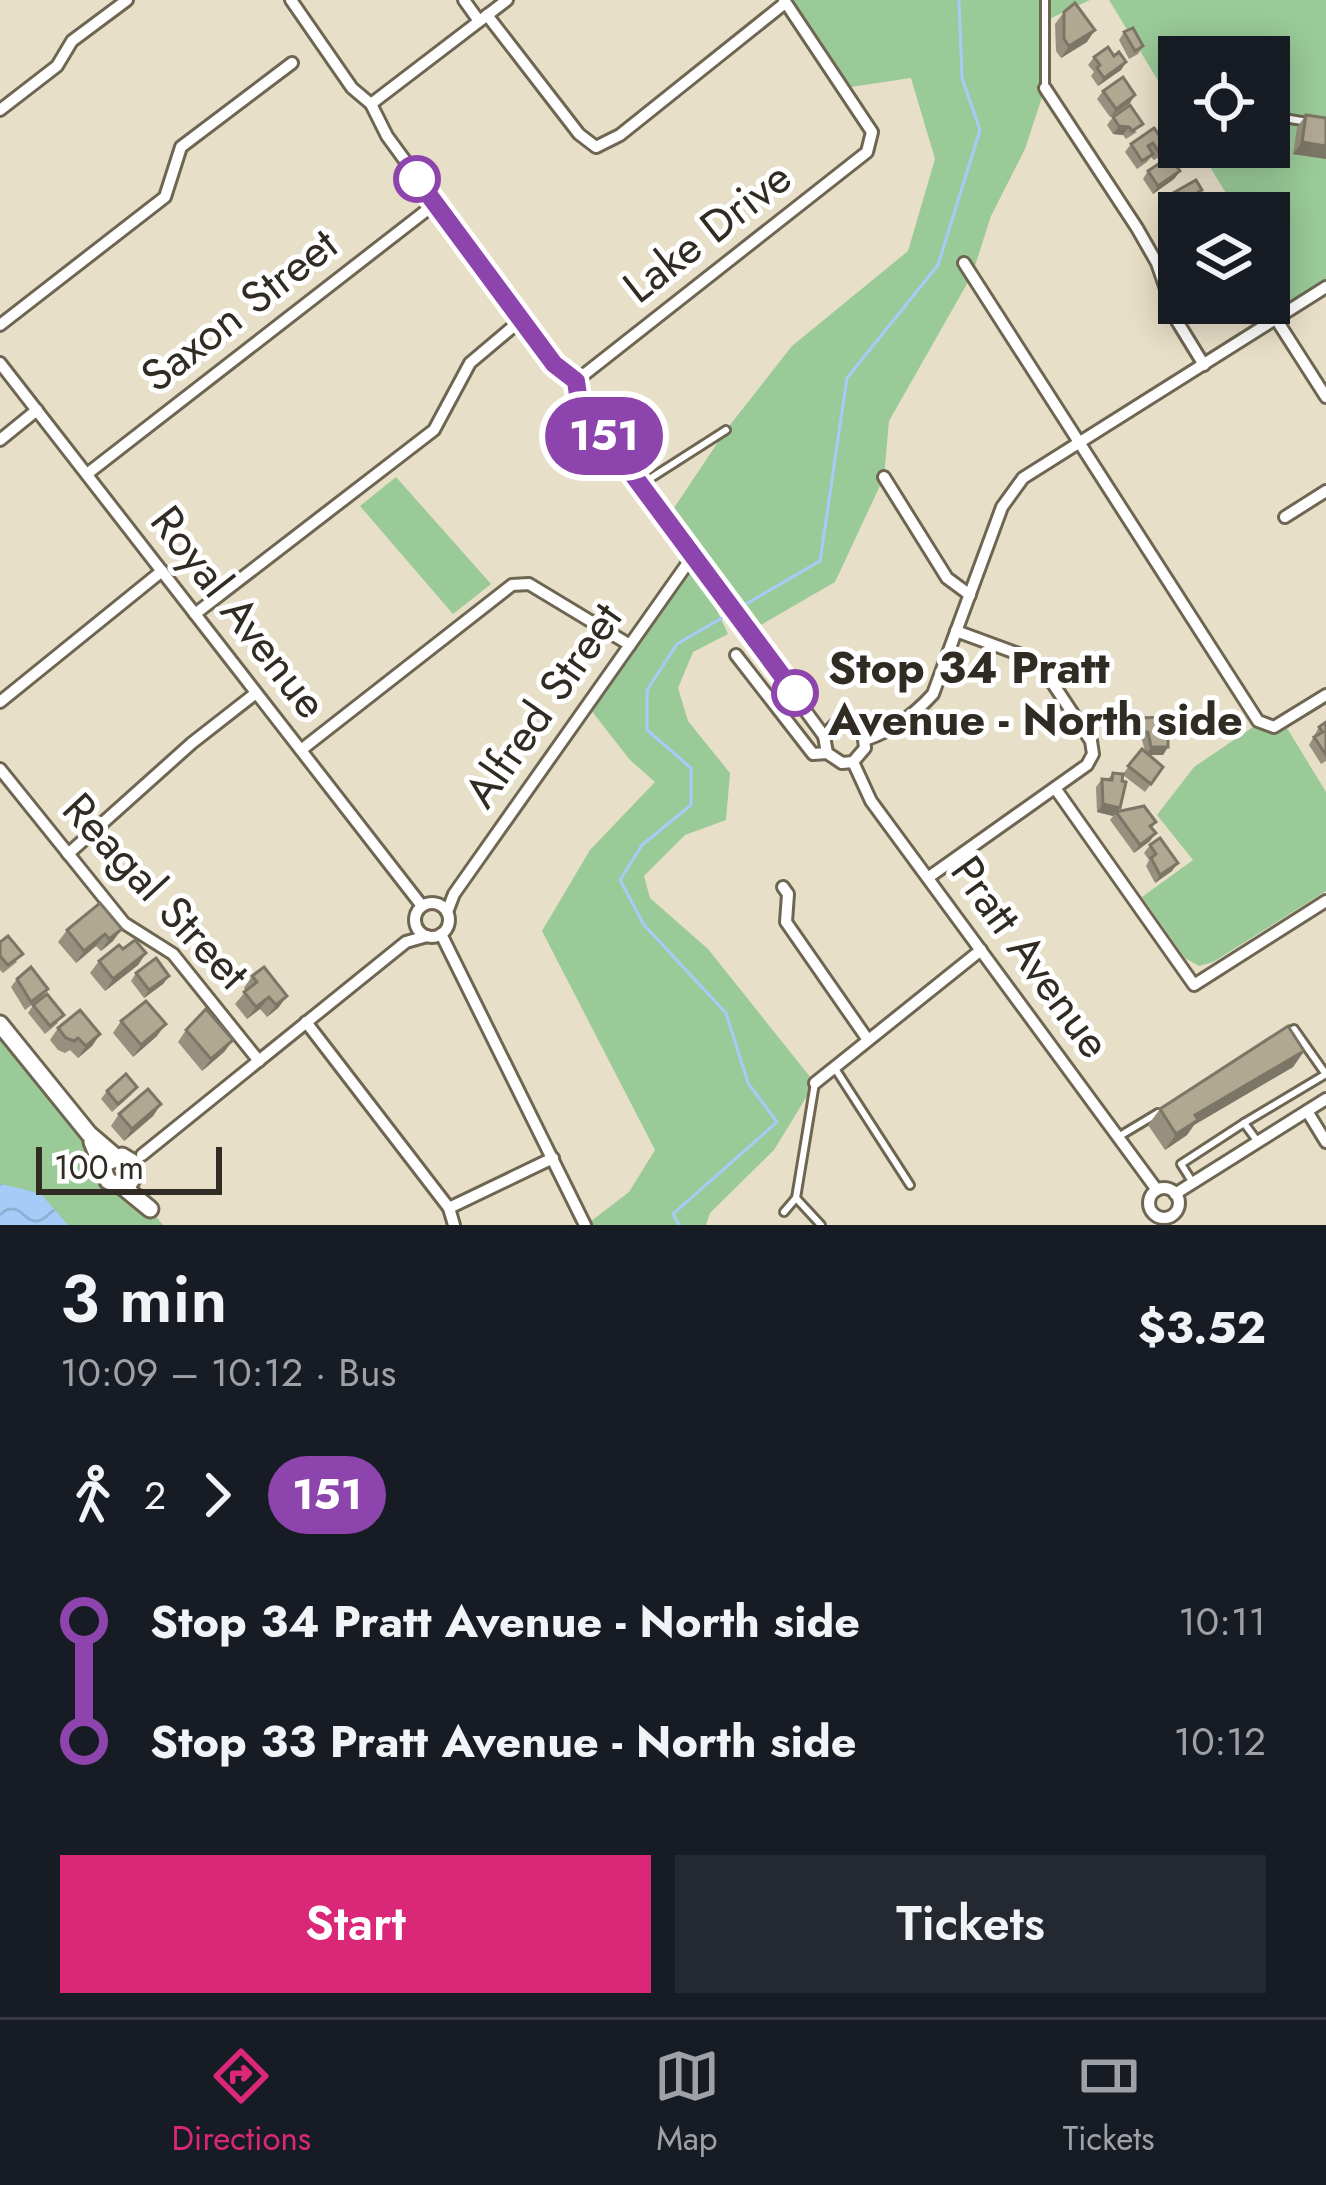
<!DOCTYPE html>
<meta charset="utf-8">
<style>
:root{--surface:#171b24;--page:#242831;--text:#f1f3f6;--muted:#9ea1a6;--line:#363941;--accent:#db2777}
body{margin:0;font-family:Jost,sans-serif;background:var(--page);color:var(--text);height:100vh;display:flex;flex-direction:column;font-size:45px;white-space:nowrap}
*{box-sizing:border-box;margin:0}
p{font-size:39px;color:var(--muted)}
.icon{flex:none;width:66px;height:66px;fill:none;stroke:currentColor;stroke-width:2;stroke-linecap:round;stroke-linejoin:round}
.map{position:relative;height:1225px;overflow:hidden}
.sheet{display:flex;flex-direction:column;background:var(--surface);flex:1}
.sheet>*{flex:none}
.badge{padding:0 24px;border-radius:39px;font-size:42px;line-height:78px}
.buttons{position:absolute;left:1158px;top:36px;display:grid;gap:24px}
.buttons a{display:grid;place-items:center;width:132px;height:132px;border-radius:0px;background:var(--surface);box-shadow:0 6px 30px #0003;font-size:60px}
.scale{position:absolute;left:36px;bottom:30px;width:186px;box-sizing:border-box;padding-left:12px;border:6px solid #302c23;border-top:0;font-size:33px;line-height:42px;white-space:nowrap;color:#302c23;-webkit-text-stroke:9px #fff;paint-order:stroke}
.map>.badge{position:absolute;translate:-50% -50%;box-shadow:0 0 0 6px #fff}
.legs{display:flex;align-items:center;gap:18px;height:132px;padding:0 60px;font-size:39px}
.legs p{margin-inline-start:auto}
.overview{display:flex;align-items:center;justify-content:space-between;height:204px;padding:0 60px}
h1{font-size:66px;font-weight:600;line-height:90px}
.cta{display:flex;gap:24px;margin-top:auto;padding:24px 60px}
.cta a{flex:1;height:138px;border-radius:0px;background:var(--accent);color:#fff;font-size:48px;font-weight:600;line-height:138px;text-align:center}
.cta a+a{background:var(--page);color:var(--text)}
ul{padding:0 60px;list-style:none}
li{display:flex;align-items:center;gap:42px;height:120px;font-size:45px}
li i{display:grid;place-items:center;width:18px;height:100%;margin:0 15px;background:currentColor}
li i::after{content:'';width:30px;height:30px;margin:-15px;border:9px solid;border-radius:50%;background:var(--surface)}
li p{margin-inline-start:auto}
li:first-child i{background:linear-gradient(#0000 50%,currentColor 0)}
li:last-child i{background:linear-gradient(currentColor 50%,#0000 0)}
.tabs{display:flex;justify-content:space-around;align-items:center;height:168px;border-top:3px solid var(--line);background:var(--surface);font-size:33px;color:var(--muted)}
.tabs a{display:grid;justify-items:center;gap:6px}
.tabs .selected{color:var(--accent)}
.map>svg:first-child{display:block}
</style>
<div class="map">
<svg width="1326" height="1225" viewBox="0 0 1326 1225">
<defs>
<pattern id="water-waves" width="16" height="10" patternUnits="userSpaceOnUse" patternTransform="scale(3)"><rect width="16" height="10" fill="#a5ccf8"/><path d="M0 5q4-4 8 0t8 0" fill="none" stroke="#8eafd4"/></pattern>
</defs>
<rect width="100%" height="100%" fill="#e8dfc8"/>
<!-- green -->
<g fill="#9aca98">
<path d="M785,0H1090L1045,21V88L1025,149L991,216L972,275L889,421L884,477L835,582L747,633L696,565L728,634L693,652L678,688L688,721L730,773L726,820L685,835L644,876L650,898L708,949L815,1083L774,1150L710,1213L706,1225H586L629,1192L655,1150L542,931L590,850L655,782L630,760L587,705L692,557L666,520L726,430L792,346L908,251L935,159L911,78L844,88Z"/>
<path d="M1109,0H1326V285L1295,307L1269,264V213H1238L1198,147H1269V57H1179V115Z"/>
<path d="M396,477L491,584L453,614L360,506Z"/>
<path d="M1256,725L1274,731L1287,728L1326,792V891L1213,962L1199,966L1185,958L1142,897L1193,860L1157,815L1194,767Z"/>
<path d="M0,1024L89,1134L108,1181L150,1209L163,1225H0Z"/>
</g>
<!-- water -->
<path fill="url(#water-waves)" d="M0,1184L40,1193L68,1225H0Z"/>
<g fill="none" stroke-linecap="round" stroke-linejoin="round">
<!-- stream -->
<path stroke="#a5ccf8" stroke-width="3" d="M679,1225L673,1214L777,1122L748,1083L726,1013L644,925L620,880L642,845L691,805V768L647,730V690L677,644L820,561L847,378L938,265L980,130L962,78L959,0"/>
<!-- lane casing -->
<g stroke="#6e6652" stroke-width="12">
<g id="lane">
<path d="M1045,88V0"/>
<path d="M1278,117L1326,125"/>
<path d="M640,485L726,430"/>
<path d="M1287,1033L1294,1029L1325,1073"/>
<path d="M834,1067L910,1185"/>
<path d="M815,1083L796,1198L821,1225"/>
<path d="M1244,1123L1326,1074"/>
<path d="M1118,1137L1158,1113"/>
<path d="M1193,1183L1181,1164L1244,1123L1258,1142"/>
<path d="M784,1212L796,1198"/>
</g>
</g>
<!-- street casing -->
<g stroke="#6e6652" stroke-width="16">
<g id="street">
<path d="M291,0L352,88L371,104L387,136L554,364L576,381L579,402L824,736"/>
<path d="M464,0L479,21"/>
<path d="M487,15L579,134L596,147L620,135L785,3"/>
<path d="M1045,88L1137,228L1157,263L1177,321L1204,365"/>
<path d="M371,104L507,0"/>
<path d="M0,110L57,66L72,41L127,0"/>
<path d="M964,263L1258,721L1274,727L1326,695"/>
<path d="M1276,319L1326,397"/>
<path d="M0,325L165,197L181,147L292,63"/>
<path d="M0,363L422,906"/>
<path d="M576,381L867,152L872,132L784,0"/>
<path d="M0,440L37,410"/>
<path d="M87,474L436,203"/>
<path d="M884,477L947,578L970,595"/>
<path d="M1285,517L1326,491"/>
<path d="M195,614L434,430L470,363L521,320"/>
<path d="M736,655L813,754L827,753L842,763L853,762L865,748L863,732L848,722L836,724L824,736L827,753"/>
<path d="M0,702L162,571"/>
<path d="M865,740C893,730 913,716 933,694L1002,507L1023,478L1326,287"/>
<path d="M301,750L512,585L529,584L630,645"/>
<path d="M853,762L871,801L1157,1190"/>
<path d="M0,769L124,923L173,954L259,1061"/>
<path d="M1055,788L1194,985L1326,901"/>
<path d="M68,854L192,743L256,693"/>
<path d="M929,877L1087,765L1093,754L1091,741L1042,667L1027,657L956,631"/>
<path d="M783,887L788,894L786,922L868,1040"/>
<circle cx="432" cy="920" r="17"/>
<path d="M447,912L454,894L692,557"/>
<path d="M441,934L585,1225"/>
<path d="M306,1022L449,1208L454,1225"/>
<path d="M815,1083L981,950"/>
<path d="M1307,1111L1326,1142"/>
<path d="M142,1155L406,942L427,936"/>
<circle cx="1164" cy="1203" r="15"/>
<path d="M1175,1194L1326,1099"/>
<path d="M449,1208L553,1158"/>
</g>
</g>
<!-- secondary casing -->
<g stroke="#6e6652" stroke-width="21">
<g id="secondary">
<path d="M0,1024L89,1134L117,1158"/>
<path d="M92,1142L108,1181L122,1186L150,1209"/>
<path d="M110,1161L122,1156L132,1162L135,1174L129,1184L122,1186"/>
</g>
</g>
<!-- lane -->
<use href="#lane" stroke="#fff" stroke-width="6"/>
<!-- street -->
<use href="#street" stroke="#fff" stroke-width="10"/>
<!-- secondary -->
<use href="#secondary" stroke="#fff" stroke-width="15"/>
</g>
<!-- wall -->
<g fill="#98907e">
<path d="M1064,12L1087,42L1061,58L1056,51L1055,24Z"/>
<path d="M1124,32L1143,46L1138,54L1129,59L1119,40Z"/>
<path d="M1114,56L1126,62L1121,70L1098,86L1091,76L1094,72L1088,65L1094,57Z"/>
<path d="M1103,91L1130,103L1110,117L1097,99Z"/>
<path d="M1306,115L1326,118V159L1293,154L1297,127Z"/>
<path d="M1113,117L1137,132L1126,139L1123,135L1113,134L1107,125Z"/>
<path d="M1154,128L1162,155L1154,160L1151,157L1147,162L1137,169L1125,152L1131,144Z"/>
<path d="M1171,165L1180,171L1174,179L1153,194L1143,179L1148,171Z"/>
<path d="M1166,197L1196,198L1191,202L1193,206L1188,213H1179V219L1176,221L1172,214L1167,217L1160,205Z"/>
<path d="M1201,303H1231L1226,310L1215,317Z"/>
<path d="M1138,718L1168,747L1163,755H1150L1163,767L1145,792L1123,775L1120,808L1118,811L1156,822L1152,828L1150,841L1134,853L1110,820L1113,816L1097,812L1096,787L1102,779H1108L1113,773L1123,774L1142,749L1145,751L1142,740H1132V726Z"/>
<path d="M1326,722V761L1321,764L1309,745L1319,727Z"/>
<path d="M1150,845L1172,871L1155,883L1146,866L1149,860L1144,853Z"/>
<path d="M100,903L113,941L101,951L96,946L76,963L58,942L67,930Z"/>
<path d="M0,942L17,962L3,973L0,970Z"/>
<path d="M123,949L146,953L138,965L105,991L90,973L99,961Z"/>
<path d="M136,973L169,976L163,984L144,998L131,981Z"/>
<path d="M252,976L287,996L278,1008L267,1017L260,1009L247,1019L235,1004L246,991L244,988Z"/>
<path d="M17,979L48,989L42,997L25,1010L11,987Z"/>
<path d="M33,1005L58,1023L45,1034L28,1013Z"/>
<path d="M121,1021L157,1036L133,1057L113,1033Z"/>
<path d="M58,1028L100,1034L92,1046L78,1058L70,1050L65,1053L58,1050L50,1040Z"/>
<path d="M186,1030L233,1040L224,1052L202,1071L178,1042Z"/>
<path d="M1304,1051L1293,1067L1194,1125L1187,1135L1165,1150L1148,1125L1160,1109Z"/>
<path d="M137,1087L131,1095L112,1112L101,1099L107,1091Z"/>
<path d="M161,1104L153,1116L124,1141L111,1126L119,1114Z"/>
</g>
<!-- shaded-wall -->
<g fill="#7c7666">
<path d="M1095,30L1087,42L1061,58L1069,46Z"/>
<path d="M1126,62L1121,70L1098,86L1104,78Z"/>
<path d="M1135,95L1130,103L1110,117L1116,109Z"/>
<path d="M1119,126L1129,127L1123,135L1113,134Z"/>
<path d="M1302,142L1326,146V159L1293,154Z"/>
<path d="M1180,171L1174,179L1153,194L1158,186Z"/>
<path d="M1138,732H1148L1142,740H1132Z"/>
<path d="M1151,747H1168L1163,755H1146Z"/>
<path d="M1103,804L1120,808L1113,816L1097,812Z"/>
<path d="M1156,833L1150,841L1134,853L1140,845Z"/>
<path d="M1178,863L1172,871L1155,883L1160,875Z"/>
<path d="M122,929L113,941L101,951L109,939Z"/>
<path d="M105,934L96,946L76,963L84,951Z"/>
<path d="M146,953L138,965L105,991L113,979Z"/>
<path d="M169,976L163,984L144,998L149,990Z"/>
<path d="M287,996L278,1008L267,1017L276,1005Z"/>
<path d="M269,997L260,1009L247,1019L256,1007Z"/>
<path d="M166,1024L157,1036L133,1057L141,1045Z"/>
<path d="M100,1034L92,1046L78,1058L86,1046Z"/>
<path d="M233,1040L224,1052L202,1071L211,1059Z"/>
<path d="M1304,1051L1293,1067L1194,1125L1187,1135L1165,1150L1176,1134L1195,1115Z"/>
<path d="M161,1104L153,1116L124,1141L132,1129Z"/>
</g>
<!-- building -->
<g fill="#b1a892" stroke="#7c7666" stroke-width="3">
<path d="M1075,3L1095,30L1069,46L1064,39V12Z"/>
<path d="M1133,28L1143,46L1135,51L1124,32Z"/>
<path d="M1108,47L1114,56L1119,52L1126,62L1104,78L1097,68L1100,65L1094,57Z"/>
<path d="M1123,77L1135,95L1116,109L1103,91Z"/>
<path d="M1130,105L1143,124L1132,131L1129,127L1119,126L1113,117Z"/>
<path d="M1306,115L1326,118V146L1302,142Z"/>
<path d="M1154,128L1168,147L1159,152L1153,143L1148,146L1153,154L1142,161L1131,144Z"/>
<path d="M1166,159L1171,165L1174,163L1180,171L1158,186L1148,171Z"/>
<path d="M1196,180L1202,190L1189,198L1193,206L1181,213L1178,206L1173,209L1166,197Z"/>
<path d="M1269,270L1277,282L1269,288Z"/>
<path d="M1168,717V747H1151L1148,732H1138V718Z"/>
<path d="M1326,722V755L1314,737L1323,732L1319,727Z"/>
<path d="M1142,749L1163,767L1151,784L1128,766Z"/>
<path d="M1113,773L1123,774L1122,781L1126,782L1120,808L1103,804L1102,779L1112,780Z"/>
<path d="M1144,806L1156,822L1150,826L1156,833L1140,845L1116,812Z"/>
<path d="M1160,838L1178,863L1160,875L1151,858L1156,854L1150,845Z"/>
<path d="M100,903L122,929L109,939L105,934L84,951L67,930Z"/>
<path d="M8,936L23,954L8,965L0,956V942Z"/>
<path d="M135,940L146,953L113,979L99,961L119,945L123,949Z"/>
<path d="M156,958L169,976L149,990L136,973Z"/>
<path d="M31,967L48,989L31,1002L17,979Z"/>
<path d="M264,967L287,996L276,1005L269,997L256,1007L244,992L257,982L252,976Z"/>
<path d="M47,994L64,1015L50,1026L33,1005Z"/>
<path d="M146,1001L166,1024L141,1045L121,1021Z"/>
<path d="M206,1009L233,1040L211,1059L186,1030Z"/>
<path d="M80,1010L100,1034L86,1046L78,1038L74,1041L66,1038L58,1028Z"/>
<path d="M1288,1026L1304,1051L1195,1115L1198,1120L1176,1134L1160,1109Z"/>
<path d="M126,1074L137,1087L118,1104L107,1091Z"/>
<path d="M148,1089L161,1104L132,1129L119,1114Z"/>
</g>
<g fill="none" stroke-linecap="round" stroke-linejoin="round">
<!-- line-1 casing -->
<g stroke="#fff" stroke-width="27">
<path id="line-1" d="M417,179L554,364L576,381L579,402L795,693"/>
</g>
<!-- line-1 -->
<use href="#line-1" stroke="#8e44ad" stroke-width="18"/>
</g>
<!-- markers -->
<g fill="#fff" stroke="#8e44ad" stroke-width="6">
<circle cx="417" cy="179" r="21"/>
<circle cx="795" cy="693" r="21"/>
</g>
<g text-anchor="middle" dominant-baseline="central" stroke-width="10" stroke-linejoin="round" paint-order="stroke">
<!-- street labels -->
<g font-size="45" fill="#302c23" stroke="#fff">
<text transform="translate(707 232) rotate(-38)">Lake Drive</text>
<text transform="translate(239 310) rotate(-38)">Saxon Street</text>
<text transform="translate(239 612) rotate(52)">Royal Avenue</text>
<text transform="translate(543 705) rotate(-55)">Alfred Street</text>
<text transform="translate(156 891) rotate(47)">Reagal Street</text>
<text transform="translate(1031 957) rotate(54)">Pratt Avenue</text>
</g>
<!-- stop labels -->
<g font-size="45" font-weight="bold" fill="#302c23" stroke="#fff" text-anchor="start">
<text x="828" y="667">Stop 34 Pratt<tspan x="828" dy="52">Avenue - North side</tspan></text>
</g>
</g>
</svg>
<div class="buttons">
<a><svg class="icon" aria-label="locate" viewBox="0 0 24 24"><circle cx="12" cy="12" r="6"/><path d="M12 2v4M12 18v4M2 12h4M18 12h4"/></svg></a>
<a><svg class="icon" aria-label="layers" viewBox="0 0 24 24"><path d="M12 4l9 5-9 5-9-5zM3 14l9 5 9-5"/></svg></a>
</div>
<div class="scale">100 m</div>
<b class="badge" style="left:604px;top:436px;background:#8e44ad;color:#fff">151</b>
</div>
<section class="sheet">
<div class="overview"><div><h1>3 min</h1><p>10:09 – 10:12 · Bus</p></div><b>$3.52</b></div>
<div class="legs"><svg class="icon" aria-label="walk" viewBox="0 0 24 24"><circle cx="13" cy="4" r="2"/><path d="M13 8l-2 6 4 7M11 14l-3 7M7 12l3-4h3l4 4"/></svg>2<svg class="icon" aria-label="forward" viewBox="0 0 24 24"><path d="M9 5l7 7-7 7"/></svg><b class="badge" style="background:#8e44ad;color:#fff">151</b></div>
<ul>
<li><i style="color:#8e44ad"></i><b>Stop 34 Pratt Avenue - North side</b><p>10:11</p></li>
<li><i style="color:#8e44ad"></i><b>Stop 33 Pratt Avenue - North side</b><p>10:12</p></li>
</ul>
<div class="cta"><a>Start</a><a>Tickets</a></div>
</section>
<nav class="tabs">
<a class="selected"><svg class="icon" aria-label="directions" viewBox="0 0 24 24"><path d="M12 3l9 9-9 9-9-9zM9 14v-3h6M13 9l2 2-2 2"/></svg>Directions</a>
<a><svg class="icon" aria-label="map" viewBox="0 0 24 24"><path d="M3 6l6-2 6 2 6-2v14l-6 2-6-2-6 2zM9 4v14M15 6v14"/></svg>Map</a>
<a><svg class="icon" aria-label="tickets" viewBox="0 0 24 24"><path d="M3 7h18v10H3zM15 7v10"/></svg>Tickets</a>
</nav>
